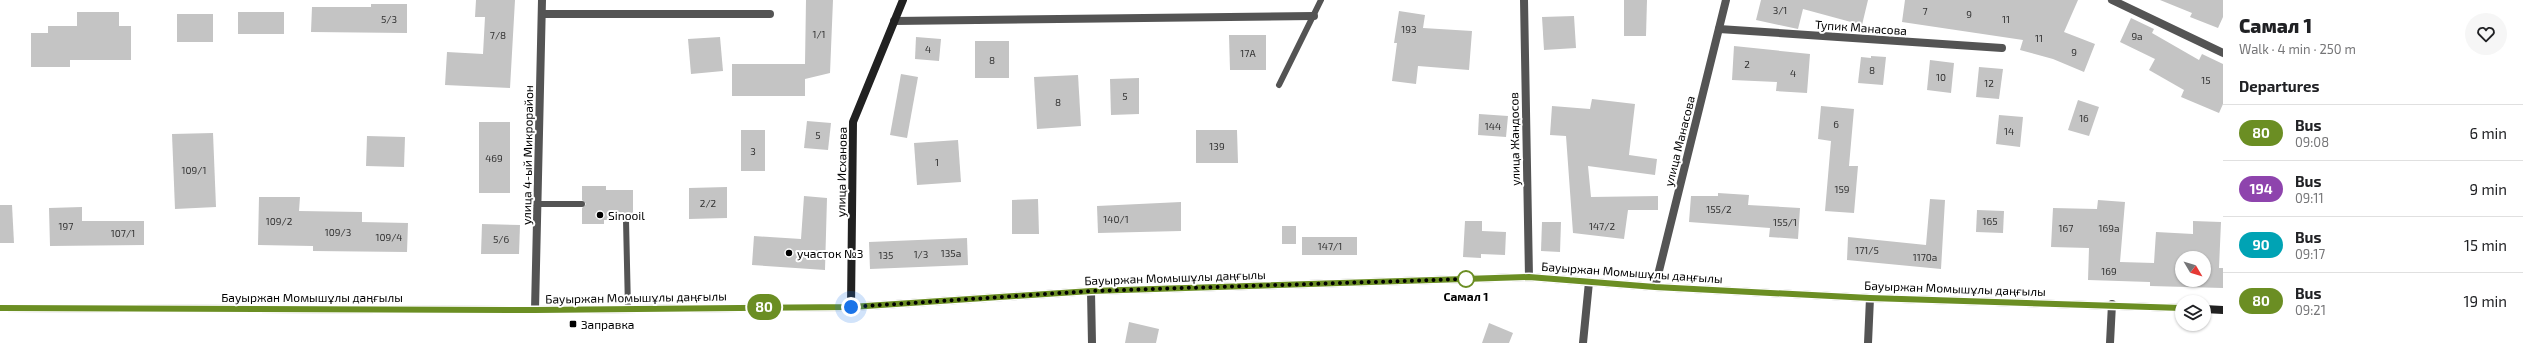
<!DOCTYPE html>
<meta charset="utf-8">
<style>
:root{--surface:#fff;--page:#f6f6f6;--text:#202124;--muted:#757577;--line:#e0e0e0}
body{margin:0;font-family:"Exo 2",sans-serif;background:var(--page);color:var(--text);height:100vh;display:flex;flex-direction:column;font-size:15px;white-space:nowrap}
*{box-sizing:border-box;margin:0}
p{font-size:13px;color:var(--muted)}
.icon{flex:none;width:22px;height:22px;fill:none;stroke:currentColor;stroke-width:2;stroke-linecap:round;stroke-linejoin:round}
.map{position:relative;flex:1;overflow:hidden}
.drawer{display:flex;flex-direction:column;background:var(--surface);width:300px}
.drawer>*{flex:none}
.badge{padding:0 8px;border-radius:13px;font-size:14px;line-height:26px}
.needle{width:26px;rotate:128deg}
.tools{position:absolute;left:2175px;top:251px;display:grid;gap:8px}
.tools a{display:grid;place-items:center;width:36px;height:36px;border-radius:50%;background:var(--surface);box-shadow:0 1px 3px #0004;font-size:20px}
.you{position:absolute;width:20px;height:20px;margin:-10px;border:3px solid #fff;border-radius:50%;background:#1a73e8;box-shadow:0 0 0 6px #1a73e833}
.map>.badge{position:absolute;translate:-50% -50%;box-shadow:0 0 0 2px #fff}
h2{padding:0 16px;font-size:15px;line-height:36px}
.round{display:grid;place-items:center;flex:none;width:42px;height:42px;border-radius:21px;background:var(--page)}
.overview{display:flex;align-items:center;justify-content:space-between;height:68px;padding:0 16px}
h1{font-size:19px;font-weight:800;line-height:30px}
ul{padding:0;list-style:none}
li{display:flex;align-items:center;gap:12px;height:56px;padding:0 16px;border-top:1px solid var(--line)}
li div{flex:1}
li b{display:block;font-size:15px}
li em{font-style:normal}
li .badge{min-width:44px;font-weight:700;text-align:center}
main{display:flex;flex:1;min-height:0}
.map>svg:first-child{display:block}
</style>
<main>
<div class="map">
<svg width="2223" height="343" viewBox="0 0 2223 343">
<rect width="100%" height="100%" fill="#fff"/>
<!-- building -->
<g fill="#c4c4c4" fill-rule="evenodd">
<path d="M476,0H515L510,88L445,85L447,52L483,54L485,17H475Z"/>
<path d="M806,0H833L830,73L805,79V96H732V64H805Z"/>
<path d="M1624,0H1647L1646,36H1624Z"/>
<path d="M1761,0H1868L1862,25L1803,9L1798,29L1756,20Z"/>
<path d="M1905,0H2078L2064,32L2095,44L2084,72L2053,59L2020,50L2023,40L1902,22Z"/>
<path d="M2160,0H2223V17L2218,28L2190,17L2192,13Z"/>
<path d="M371,4H407V33L311,32L312,7H371Z"/>
<path d="M1399,11L1425,15L1423,28L1472,31L1469,70L1418,66L1416,84L1392,81L1397,43H1394Z"/>
<path d="M77,12H119V26H131V60H70V67H31V33H48V26H77Z"/>
<rect x="238" y="12" width="46" height="22"/>
<rect x="177" y="14" width="36" height="28"/>
<path d="M1574,16L1576,48L1544,50L1542,17Z"/>
<path d="M2131,18L2154,29L2152,33L2199,60L2202,54L2223,64V104L2219,113L2181,97L2184,90L2149,70L2155,59L2120,42Z"/>
<path d="M1229,35H1266V70H1230Z"/>
<path d="M720,37L723,71L691,74L688,39Z"/>
<path d="M916,37L941,39L939,61L915,59Z"/>
<rect x="975" y="41" width="34" height="37"/>
<path d="M1734,46L1810,54L1807,93L1776,91L1777,82L1732,80Z"/>
<path d="M1871,56L1886,57L1883,85L1858,83L1861,57L1871,58Z"/>
<path d="M1930,60L1954,63L1951,93L1927,90Z"/>
<path d="M1979,67L2003,69L1999,99L1976,97Z"/>
<path d="M901,74L918,77L907,138L890,135Z"/>
<path d="M1078,75L1081,126L1037,129L1034,77Z"/>
<path d="M1139,78V114L1111,115L1110,79Z"/>
<path d="M1592,99L1635,104L1629,155L1657,159L1655,175L1588,166L1591,197L1658,196V210H1628L1624,239L1573,233L1566,136L1550,135L1552,106L1590,109Z"/>
<path d="M2078,100L2099,107L2089,136L2068,130Z"/>
<path d="M1821,106L1854,109L1849,166H1858L1854,213L1825,211L1831,141L1818,139Z"/>
<path d="M1479,114L1508,116L1506,137L1478,135Z"/>
<path d="M1999,115L2023,117L2020,147L1996,144Z"/>
<path d="M807,121L831,123L828,150L804,148Z"/>
<rect x="479" y="122" width="31" height="71"/>
<rect x="741" y="130" width="24" height="41"/>
<path d="M1196,130H1237L1238,163H1196Z"/>
<path d="M213,133L216,207L175,209L172,134Z"/>
<path d="M367,136L405,137L404,167L366,166Z"/>
<path d="M958,140L961,182L917,185L914,143Z"/>
<path d="M582,186H606V190H633V220L626,216L622,220H604V224H582V208L586,204L582,200Z"/>
<path d="M727,187V218L689,219V188Z"/>
<path d="M1718,193L1749,195L1748,205L1800,208L1798,239L1769,237L1770,228L1689,222L1691,196H1718Z"/>
<path d="M804,196L827,198L825,270L752,265L754,236L801,239Z"/>
<path d="M259,197H300L299,211L362,212V222L408,223L407,252L313,251V246L258,245Z"/>
<path d="M1038,199L1039,234H1012V200Z"/>
<path d="M1930,199L1945,200L1941,269L1847,260L1848,237L1926,245Z"/>
<path d="M2098,200L2125,202L2120,262L2154,263L2156,232L2193,234V221L2221,222L2219,268H2223V288L2150,286V282L2088,280L2089,248L2051,247L2053,208L2097,209ZM2182,258H2204V280H2182Z"/>
<path d="M1181,202V231L1098,233L1097,206Z"/>
<path d="M0,205H12L14,243H0Z"/>
<path d="M82,207V221H144V245L50,246L49,208Z"/>
<path d="M1977,210L2004,211L2003,233L1976,232Z"/>
<path d="M1465,221H1482V231L1506,232L1505,255L1481,254V258L1463,257Z"/>
<path d="M1542,222H1561L1560,252L1541,251Z"/>
<path d="M482,224L520,225L519,254H481Z"/>
<rect x="1282" y="226" width="14" height="18"/>
<rect x="1302" y="237" width="55" height="18"/>
<path d="M967,238L968,265L870,269L869,242Z"/>
<path d="M1129,322L1159,329L1156,343H1125Z"/>
<path d="M1489,323L1513,333L1509,343H1482Z"/>
</g>
<g fill="none" stroke-linecap="round" stroke-linejoin="round">
<!-- service -->
<g stroke="#545454" stroke-width="6">
<path d="M1279,85L1321,0"/>
<path d="M538,204H582"/>
<path d="M626,220L628,309"/>
</g>
<!-- minor -->
<g stroke="#545454" stroke-width="8">
<path d="M1524,0L1529,277"/>
<path d="M2112,0L2223,53"/>
<path d="M542,14H770"/>
<path d="M894,21L1314,16"/>
<path d="M1719,29L2002,48"/>
<path d="M1655,287L1726,0"/>
<path d="M1091,291L1092,343"/>
<path d="M535,310L542,0"/>
<path d="M1583,343L1589,282"/>
<path d="M1868,343L1870,298"/>
<path d="M2110,343L2112,304"/>
</g>
<!-- secondary -->
<g stroke="#212121" stroke-width="8">
<path d="M851,307L853,122L903,0"/>
<path d="M0,308L535,310L851,307L1091,291L1529,277L1655,287L1870,298L2182,308"/>
<path d="M2204,309L2223,310"/>
</g>
</g>
<g fill="none" stroke-linecap="round" stroke-linejoin="round">
<!-- line casing -->
<g stroke="#fff" stroke-width="9">
<path id="line" d="M0,308L535,310L851,307L1091,291L1529,277L1655,287L1870,298L2182,308"/>
</g>
<!-- line -->
<use href="#line" stroke="#6b8e23" stroke-width="6"/>
<!-- walk -->
<path stroke="#000" stroke-width="4" stroke-dasharray="0 7.2" d="M851,307L1091,291L1466,279"/>
</g>
<!-- markers -->
<g fill="#000" stroke="#fff" stroke-width="1.5">
<circle cx="600" cy="215" r="4"/>
<circle cx="789" cy="253" r="4"/>
<rect x="569" y="320" width="8" height="8" rx="2"/>
</g>
<circle fill="#fff" stroke="#6b8e23" stroke-width="2" cx="1466" cy="279" r="8"/>
<g text-anchor="middle" dominant-baseline="central" stroke-width="4" stroke-linejoin="round" paint-order="stroke">
<!-- number labels -->
<g font-size="10" fill="#313131">
<text x="1780" y="10">3/1</text>
<text x="1925" y="11">7</text>
<text x="1969" y="14">9</text>
<text x="389" y="19">5/3</text>
<text x="2006" y="19">11</text>
<text x="1409" y="29">193</text>
<text x="819" y="34">1/1</text>
<text x="498" y="35">7/8</text>
<text x="2137" y="36">9а</text>
<text x="2039" y="38">11</text>
<text x="928" y="49">4</text>
<text x="2074" y="52">9</text>
<text x="1248" y="53">17А</text>
<text x="992" y="60">8</text>
<text x="1747" y="64">2</text>
<text x="1872" y="70">8</text>
<text x="1793" y="73">4</text>
<text x="1941" y="77">10</text>
<text x="2206" y="80">15</text>
<text x="1989" y="83">12</text>
<text x="1125" y="96">5</text>
<text x="1058" y="102">8</text>
<text x="2084" y="118">16</text>
<text x="1836" y="124">6</text>
<text x="1493" y="126">144</text>
<text x="2009" y="131">14</text>
<text x="818" y="135">5</text>
<text x="1217" y="146">139</text>
<text x="753" y="151">3</text>
<text x="494" y="158">469</text>
<text x="937" y="162">1</text>
<text x="194" y="170">109/1</text>
<text x="1842" y="189">159</text>
<text x="708" y="203">2/2</text>
<text x="1719" y="209">155/2</text>
<text x="1116" y="219">140/1</text>
<text x="279" y="221">109/2</text>
<text x="1990" y="221">165</text>
<text x="1785" y="222">155/1</text>
<text x="66" y="226">197</text>
<text x="1602" y="226">147/2</text>
<text x="2066" y="228">167</text>
<text x="2109" y="228">169а</text>
<text x="338" y="232">109/3</text>
<text x="123" y="233">107/1</text>
<text x="389" y="237">109/4</text>
<text x="501" y="239">5/6</text>
<text x="1330" y="246">147/1</text>
<text x="1867" y="250">171/5</text>
<text x="951" y="253">135а</text>
<text x="921" y="254">1/3</text>
<text x="886" y="255">135</text>
<text x="1925" y="257">1170а</text>
<text x="2109" y="271">169</text>
</g>
<!-- street labels -->
<g font-size="12" fill="#000" stroke="#fff">
<text transform="translate(1861 27) rotate(4)">Тупик Манасова</text>
<text transform="translate(1514 139) rotate(-91)">улица Жандосов</text>
<text transform="translate(1679 141) rotate(-76)">улица Манасова</text>
<text transform="translate(527 155) rotate(-89)">улица 4-ый Микрорайон</text>
<text transform="translate(841 172) rotate(-89)">улица Исханова</text>
<text transform="translate(1632 272) rotate(4)">Бауыржан Момышұлы даңғылы</text>
<text transform="translate(1175 277) rotate(-2)">Бауыржан Момышұлы даңғылы</text>
<text transform="translate(1955 288) rotate(2)">Бауыржан Момышұлы даңғылы</text>
<text x="312" y="297">Бауыржан Момышұлы даңғылы</text>
<text transform="translate(636 297) rotate(-1)">Бауыржан Момышұлы даңғылы</text>
</g>
<!-- poi labels -->
<g font-size="12" fill="#000" stroke="#fff" text-anchor="start">
<text x="608" y="215">Sinooil</text>
<text x="797" y="253">участок №3</text>
<text x="581" y="324">Заправка</text>
</g>
<!-- stop labels -->
<g font-size="12" font-weight="bold" fill="#000" stroke="#fff">
<text x="1466" y="296">Самал 1</text>
</g>
</g>
</svg>
<div class="tools">
<a><svg class="needle" viewBox="-14 -14 28 28"><path d="M0-13l5 13h-10z" fill="#e53935"/><path d="M0 13l5-13h-10z" fill="#757577"/></svg></a>
<a><svg class="icon" aria-label="layers" viewBox="0 0 24 24"><path d="M12 4l9 5-9 5-9-5zM3 14l9 5 9-5"/></svg></a>
</div>
<div class="you" style="left:851px;top:307px"></div>
<b class="badge" style="left:764px;top:307px;background:#6b8e23;color:#fff">80</b>
</div>
<section class="drawer">
<div class="overview"><div><h1>Самал 1</h1><p>Walk · 4 min · 250 m</p></div><a class="round"><svg class="icon" aria-label="heart" viewBox="0 0 24 24"><path d="M12 20l-8-8c-3-5 5-10 8-4 3-6 11-1 8 4z"/></svg></a></div>
<h2>Departures</h2>
<ul>
<li><span class="badge" style="background:#6b8e23;color:#fff">80</span><div><b>Bus</b><p>09:08</p></div><em>6 min</em></li>
<li><span class="badge" style="background:#8e44ad;color:#fff">194</span><div><b>Bus</b><p>09:11</p></div><em>9 min</em></li>
<li><span class="badge" style="background:#00a3b4;color:#fff">90</span><div><b>Bus</b><p>09:17</p></div><em>15 min</em></li>
<li><span class="badge" style="background:#6b8e23;color:#fff">80</span><div><b>Bus</b><p>09:21</p></div><em>19 min</em></li>
</ul>
</section>
</main>
